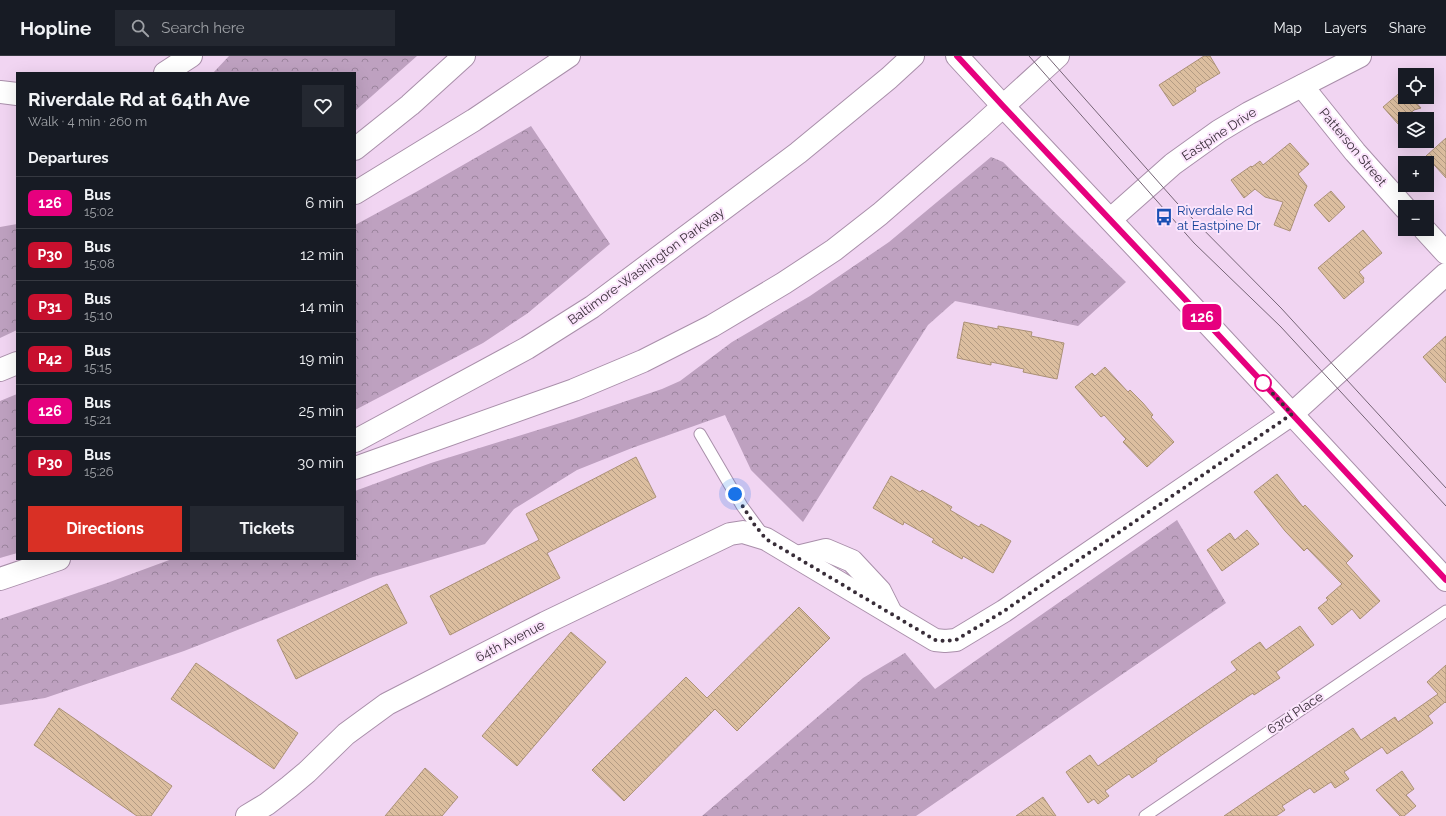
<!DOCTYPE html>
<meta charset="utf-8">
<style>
:root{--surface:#171b24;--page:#242831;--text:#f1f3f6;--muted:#9ea1a6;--line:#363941;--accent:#d93025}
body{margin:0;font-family:Raleway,sans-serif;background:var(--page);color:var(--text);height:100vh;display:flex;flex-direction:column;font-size:15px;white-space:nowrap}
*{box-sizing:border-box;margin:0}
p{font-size:13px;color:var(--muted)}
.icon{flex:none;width:22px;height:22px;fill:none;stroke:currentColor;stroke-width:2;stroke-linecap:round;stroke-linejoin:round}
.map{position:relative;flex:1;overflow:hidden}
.drawer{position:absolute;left:16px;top:16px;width:340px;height:488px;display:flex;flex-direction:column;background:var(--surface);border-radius:0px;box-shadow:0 4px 16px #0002}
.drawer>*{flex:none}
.badge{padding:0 8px;border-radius:6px;font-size:14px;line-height:26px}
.buttons{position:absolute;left:1398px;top:12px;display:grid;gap:8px}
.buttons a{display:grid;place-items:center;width:36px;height:36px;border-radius:0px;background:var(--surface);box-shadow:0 4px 16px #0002;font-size:20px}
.you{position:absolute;width:20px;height:20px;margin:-10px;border:3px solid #fff;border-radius:50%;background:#1a73e8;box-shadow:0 0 0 6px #1a73e833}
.map>.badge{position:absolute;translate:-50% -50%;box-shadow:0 0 0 2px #fff}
h2{padding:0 12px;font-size:15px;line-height:36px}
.round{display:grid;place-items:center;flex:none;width:42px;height:42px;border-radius:0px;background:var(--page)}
.head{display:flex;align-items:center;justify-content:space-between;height:68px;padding:0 12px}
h1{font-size:19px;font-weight:700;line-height:30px}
.button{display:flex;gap:8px;margin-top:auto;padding:8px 12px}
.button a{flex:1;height:46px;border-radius:0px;background:var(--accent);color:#fff;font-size:16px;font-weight:700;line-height:46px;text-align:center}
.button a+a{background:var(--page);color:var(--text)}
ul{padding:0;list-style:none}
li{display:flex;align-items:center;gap:12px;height:52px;padding:0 12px;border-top:1px solid var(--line)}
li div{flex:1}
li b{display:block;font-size:15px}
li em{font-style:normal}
li .badge{min-width:44px;font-weight:700;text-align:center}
header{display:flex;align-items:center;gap:24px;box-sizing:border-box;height:56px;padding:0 20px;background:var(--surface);border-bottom:1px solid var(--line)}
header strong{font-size:19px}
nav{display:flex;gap:22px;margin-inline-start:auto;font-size:14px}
.search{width:280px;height:36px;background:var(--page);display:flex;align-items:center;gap:10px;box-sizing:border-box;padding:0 14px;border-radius:0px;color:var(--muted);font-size:15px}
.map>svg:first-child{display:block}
</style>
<header>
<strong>Hopline</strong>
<div class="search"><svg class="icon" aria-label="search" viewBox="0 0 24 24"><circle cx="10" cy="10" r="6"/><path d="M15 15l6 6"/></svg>Search here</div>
<nav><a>Map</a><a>Layers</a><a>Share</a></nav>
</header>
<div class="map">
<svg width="1446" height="760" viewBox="0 0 1446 760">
<defs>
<pattern id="forest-crowns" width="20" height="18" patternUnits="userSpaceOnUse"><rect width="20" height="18" fill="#bea1c0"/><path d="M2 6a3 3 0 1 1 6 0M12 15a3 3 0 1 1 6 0" fill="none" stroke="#9b849d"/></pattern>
<pattern id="building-back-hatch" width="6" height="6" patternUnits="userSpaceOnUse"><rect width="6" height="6" fill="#dcbe9f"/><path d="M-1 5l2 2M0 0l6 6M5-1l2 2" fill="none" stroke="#b39b83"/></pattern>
</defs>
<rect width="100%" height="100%" fill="#f1d5f2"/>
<!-- forest -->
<g fill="url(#forest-crowns)">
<path d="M229,0H417L355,55V17H213Z"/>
<path d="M531,70L610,188L528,257L483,287L355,354V169L416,136Z"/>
<path d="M991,101L1003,106L1126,226L1078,270L955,245L928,269L803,466L751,414L725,359L632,392L577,414L514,453L485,488L373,521L184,595L45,642L0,649V563L107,527L172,503H355V435L431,407L573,363L662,333L680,325L732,286L810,240L889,186Z"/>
<path d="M17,168V274L0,282V171Z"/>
<path d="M17,338V497L0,502V345Z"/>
<path d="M1177,464L1226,547L916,760H702L863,622L905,597L935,633Z"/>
</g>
<!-- building -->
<g fill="url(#building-back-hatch)" stroke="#ab9177">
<path d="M1204,0H1210L1220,17L1195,32L1196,35L1173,50L1159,29Z"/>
<path d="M1404,33L1405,41H1411L1421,52L1414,54L1398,68L1383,51Z"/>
<path d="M1446,82V122L1426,100Z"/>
<path d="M1290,87L1309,108L1298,118L1307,130L1290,175L1274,169L1283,146L1265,141L1255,133L1244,142L1231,124L1251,110L1252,111L1260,105L1263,109Z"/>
<path d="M1331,135L1345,151L1329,166L1314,149Z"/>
<path d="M1363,174L1382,197L1359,216L1364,222L1363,224L1364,226L1344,243L1318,212Z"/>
<path d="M964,266L998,273V270L1032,276L1031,280L1064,287L1057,323L1023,316L1024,313L991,306V309L957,302Z"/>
<path d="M1446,280V327L1423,301Z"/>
<path d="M1105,311L1128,336L1130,334L1143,347L1153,359L1151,361L1174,386L1147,411L1123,386L1126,383L1104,359L1101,361L1075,331L1092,317L1095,320Z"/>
<path d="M636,401L656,441L547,497L560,522L450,579L430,540L539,484L526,458Z"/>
<path d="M1277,418L1303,451L1305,449L1353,500L1346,507L1380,545L1360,563L1352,553L1332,569L1318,552L1328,544L1326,542L1342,528L1307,492L1304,495L1285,475L1254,436Z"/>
<path d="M891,420L920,436L922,434L952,451L950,454L979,471L981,468L1011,485L993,517L963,500L962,503L932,486L934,483L904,466L903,469L873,452Z"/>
<path d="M1247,474L1259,488L1222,515L1207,494L1230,477L1235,484Z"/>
<path d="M387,528L407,567L296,623L277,584Z"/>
<path d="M799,551L830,582L737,675L715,653L624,745L592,714L686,621L707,642Z"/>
<path d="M1300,570L1314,589L1276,616L1280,622L1254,639L1253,637L1198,674L1156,703L1157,705L1132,722L1129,718L1105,735L1109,740L1098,748L1094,743L1088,747L1066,716L1090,699L1098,710L1237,614L1231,606L1260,586L1266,594Z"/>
<path d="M571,576L606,606L517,710L482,680Z"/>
<path d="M196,607L298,677L274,713L171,643Z"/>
<path d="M1446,609V647L1445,646L1428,660L1433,667L1419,677L1387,698L1382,691L1344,716L1349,723L1335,732L1331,726L1314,737L1310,732L1282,750L1285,754L1276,760H1224L1353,672L1361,684L1395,661L1398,666L1438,638L1427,626Z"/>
<path d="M59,652L172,730L151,760H137L34,689Z"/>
<path d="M425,712L458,741L442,760H385Z"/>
<path d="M1402,715L1414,733L1406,739L1416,750L1404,760H1400L1376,734Z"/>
<path d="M1043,741L1056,760H1016Z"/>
</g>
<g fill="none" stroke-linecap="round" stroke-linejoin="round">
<!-- lane casing -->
<g stroke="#a98faa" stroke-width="13">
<g id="lane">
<path d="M700,378L742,450L764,480"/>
<path d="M1145,760L1446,555"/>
</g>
</g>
<!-- street casing -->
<g stroke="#a98faa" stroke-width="24">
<g id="street">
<path d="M165,17L191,0"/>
<path d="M1302,30L1355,96L1405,152"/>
<path d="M0,36L17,38"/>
<path d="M1111,163L1173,108L1219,75L1249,57L1360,0"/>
<path d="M1424,173L1446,197"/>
<path d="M797,501L826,494L852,505L880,535L891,557"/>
<path d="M247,760L267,748L289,731L307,716L346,678L387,648L545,567L730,478L743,476L766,483L935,584L945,585L956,584L1004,555L1292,358L1446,218"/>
</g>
</g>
<!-- primary casing -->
<g stroke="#a98faa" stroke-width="24">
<path id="primary" d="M957,0L1003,50L1212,272L1446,524"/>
</g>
<!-- highway casing -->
<g stroke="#a98faa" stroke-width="24">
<g id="highway">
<path d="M355,93L410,49L464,0"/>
<path d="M355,137L474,64L569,0"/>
<path d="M0,314L17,307"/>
<path d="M355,385L527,292L592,251L798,97L889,22L913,0"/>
<path d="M355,412L574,334L643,305L712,270L784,227L834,194L880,158L978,73L1058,0"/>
<path d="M0,523L59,503"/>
</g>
</g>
<!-- lane -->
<use href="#lane" stroke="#fff" stroke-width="11"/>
<!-- street -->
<use href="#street" stroke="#fff" stroke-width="22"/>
<!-- primary -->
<use href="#primary" stroke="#fff" stroke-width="22"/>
<!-- highway -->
<use href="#highway" stroke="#fff" stroke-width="22"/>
<!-- tram -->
<g stroke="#766576" stroke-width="1">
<path d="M1029,0L1194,187L1281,271L1446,450"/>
<path d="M1047,0L1177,147L1281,252L1446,432"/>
</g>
</g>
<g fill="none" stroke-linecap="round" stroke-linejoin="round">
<!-- line casing -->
<g stroke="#fff" stroke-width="9">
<path id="line" d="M957,0L1003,50L1212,272L1446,524"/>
</g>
<!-- line -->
<use href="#line" stroke="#e6007e" stroke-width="6"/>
<!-- walk -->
<path stroke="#382d38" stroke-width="4" stroke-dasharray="0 7.2" d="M735,438L754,468L766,483L935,584L945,585L956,584L1004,555L1292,358L1263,327"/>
</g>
<!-- icons -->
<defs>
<g id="bus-bare" transform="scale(1.38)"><path d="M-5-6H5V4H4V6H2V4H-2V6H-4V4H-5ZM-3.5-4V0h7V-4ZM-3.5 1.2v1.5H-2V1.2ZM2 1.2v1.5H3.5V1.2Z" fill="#1a4fb4" stroke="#fbe4fc" stroke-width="2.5" paint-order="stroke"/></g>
</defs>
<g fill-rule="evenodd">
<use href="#bus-bare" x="1164" y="161"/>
</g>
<!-- markers -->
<circle fill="#fff" stroke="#e6007e" stroke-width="2" cx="1263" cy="327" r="8"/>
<g text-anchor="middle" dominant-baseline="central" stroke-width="4" stroke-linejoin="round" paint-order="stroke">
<!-- street labels -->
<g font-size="13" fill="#382d38" stroke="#fbe4fc">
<text transform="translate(1219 78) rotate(-33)">Eastpine Drive</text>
<text transform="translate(1353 91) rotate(50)">Patterson Street</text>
<text transform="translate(646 210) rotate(-36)">Baltimore-Washington Parkway</text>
<text transform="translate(510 585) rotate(-27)">64th Avenue</text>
<text transform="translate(1295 657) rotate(-34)">63rd Place</text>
</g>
<!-- transit labels -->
<g font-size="13" fill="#164399" stroke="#fbe4fc" text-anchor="start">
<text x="1177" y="154">Riverdale Rd<tspan x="1177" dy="15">at Eastpine Dr</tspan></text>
</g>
</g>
</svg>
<div class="buttons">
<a><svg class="icon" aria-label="locate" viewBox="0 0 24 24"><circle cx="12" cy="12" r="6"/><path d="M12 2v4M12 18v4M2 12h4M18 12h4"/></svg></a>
<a><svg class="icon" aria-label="layers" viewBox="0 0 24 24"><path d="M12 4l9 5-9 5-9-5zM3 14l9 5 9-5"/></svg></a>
<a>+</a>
<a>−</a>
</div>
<div class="you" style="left:735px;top:438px"></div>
<b class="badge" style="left:1202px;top:261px;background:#e6007e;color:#fff">126</b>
<section class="drawer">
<div class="head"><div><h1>Riverdale Rd at 64th Ave</h1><p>Walk · 4 min · 260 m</p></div><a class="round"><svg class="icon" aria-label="heart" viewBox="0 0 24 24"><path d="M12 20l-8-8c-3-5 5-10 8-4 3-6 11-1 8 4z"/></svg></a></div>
<h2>Departures</h2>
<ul>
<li><span class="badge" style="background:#e6007e;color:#fff">126</span><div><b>Bus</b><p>15:02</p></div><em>6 min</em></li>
<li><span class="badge" style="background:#c8102e;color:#fff">P30</span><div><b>Bus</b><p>15:08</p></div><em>12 min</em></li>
<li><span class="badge" style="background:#c8102e;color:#fff">P31</span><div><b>Bus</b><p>15:10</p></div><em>14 min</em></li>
<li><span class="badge" style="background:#c8102e;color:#fff">P42</span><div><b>Bus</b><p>15:15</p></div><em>19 min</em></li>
<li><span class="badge" style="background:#e6007e;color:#fff">126</span><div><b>Bus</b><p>15:21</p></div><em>25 min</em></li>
<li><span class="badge" style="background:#c8102e;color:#fff">P30</span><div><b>Bus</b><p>15:26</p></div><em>30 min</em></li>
</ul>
<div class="button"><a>Directions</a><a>Tickets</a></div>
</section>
</div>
